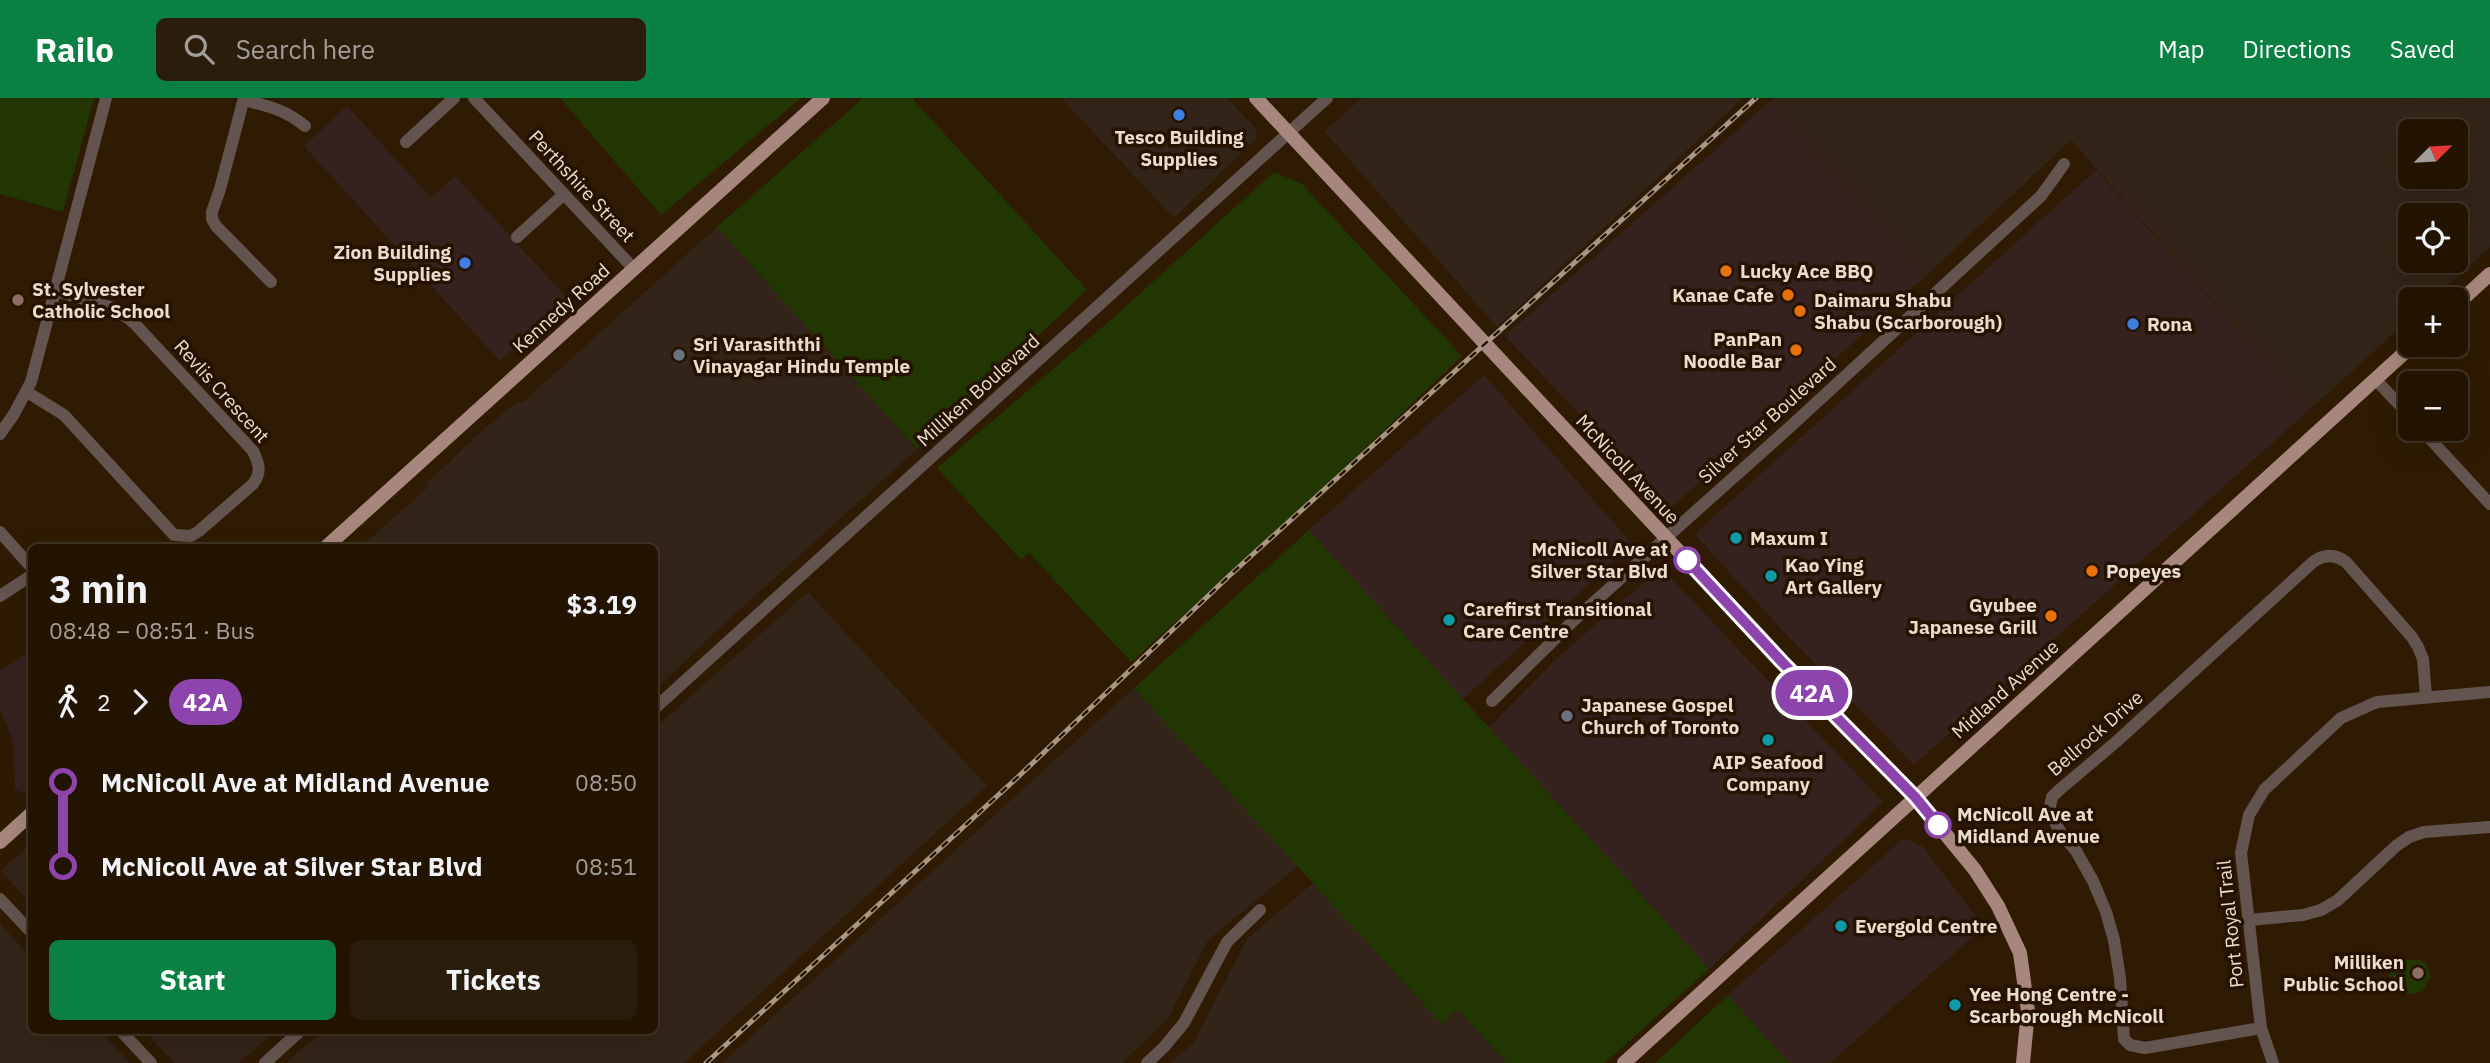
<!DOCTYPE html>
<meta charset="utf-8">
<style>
:root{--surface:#231402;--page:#2b1d0c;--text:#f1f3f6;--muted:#a39e99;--line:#403324;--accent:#0b8043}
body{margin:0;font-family:"IBM Plex Sans",sans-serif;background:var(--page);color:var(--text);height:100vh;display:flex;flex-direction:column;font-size:26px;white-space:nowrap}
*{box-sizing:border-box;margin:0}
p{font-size:23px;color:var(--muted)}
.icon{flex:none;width:38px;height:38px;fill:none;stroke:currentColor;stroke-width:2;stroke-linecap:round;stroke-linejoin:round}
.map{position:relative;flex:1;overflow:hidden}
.details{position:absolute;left:28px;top:446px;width:630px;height:490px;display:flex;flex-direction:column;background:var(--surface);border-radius:10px;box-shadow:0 7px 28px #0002,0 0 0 2px var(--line)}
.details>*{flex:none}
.badge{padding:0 14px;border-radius:23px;font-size:24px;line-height:46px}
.needle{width:46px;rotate:66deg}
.controls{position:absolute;left:2398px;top:21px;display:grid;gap:14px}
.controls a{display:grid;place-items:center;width:70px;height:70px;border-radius:10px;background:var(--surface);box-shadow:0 7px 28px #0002,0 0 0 2px var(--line);font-size:35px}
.map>.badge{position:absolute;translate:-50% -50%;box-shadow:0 0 0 4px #fff}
.legs{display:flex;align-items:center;gap:10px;height:77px;padding:0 21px;font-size:23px}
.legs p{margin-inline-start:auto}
.summary{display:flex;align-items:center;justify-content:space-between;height:119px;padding:0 21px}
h1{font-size:38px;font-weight:700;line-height:52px}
.cta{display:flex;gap:14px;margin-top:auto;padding:14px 21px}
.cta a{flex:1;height:80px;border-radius:10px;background:var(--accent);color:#fff;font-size:28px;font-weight:700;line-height:80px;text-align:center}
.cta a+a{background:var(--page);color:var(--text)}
ul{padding:0 21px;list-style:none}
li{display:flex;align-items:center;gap:24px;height:84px;font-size:26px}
li i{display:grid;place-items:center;width:10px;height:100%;margin:0 9px;background:currentColor}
li i::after{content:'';width:18px;height:18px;margin:-9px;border:5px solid;border-radius:50%;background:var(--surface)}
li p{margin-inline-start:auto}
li:first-child i{background:linear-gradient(#0000 50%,currentColor 0)}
li:last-child i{background:linear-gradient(currentColor 50%,#0000 0)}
header{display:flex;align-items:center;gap:42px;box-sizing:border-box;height:98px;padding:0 35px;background:var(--accent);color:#fff}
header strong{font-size:33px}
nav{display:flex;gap:38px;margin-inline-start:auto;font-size:24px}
.search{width:490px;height:63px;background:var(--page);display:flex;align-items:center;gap:18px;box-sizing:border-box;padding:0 24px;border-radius:10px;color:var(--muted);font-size:26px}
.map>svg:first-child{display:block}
</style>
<header>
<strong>Railo</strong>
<div class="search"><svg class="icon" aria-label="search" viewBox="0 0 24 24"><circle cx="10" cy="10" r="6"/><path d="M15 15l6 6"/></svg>Search here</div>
<nav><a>Map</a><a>Directions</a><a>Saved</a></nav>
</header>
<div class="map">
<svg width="2490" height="965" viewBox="0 0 2490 965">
<rect width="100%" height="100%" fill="#2f1b03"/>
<!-- commercial -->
<g fill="#35221e">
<path d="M1768,5L1927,177L1670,411L1505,238Z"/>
<path d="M347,8L431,100L455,78L570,203L500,263L304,48Z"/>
<path d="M2096,72L2309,312L1914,667L1786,536L1696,438L1698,433Z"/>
<path d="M1484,277L1632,446L1463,601L1309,432Z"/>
<path d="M1655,475L1669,478L1883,704L1709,871L1489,630L1556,561Z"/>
<path d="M31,553V686L22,696L15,690L13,643L0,611V572Z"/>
<path d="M1904,740L1923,749L1984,829L1830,965H1789L1728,897Z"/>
</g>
<!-- industrial -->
<g fill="#322418" fill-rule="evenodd">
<path d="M1061,0H1227L1257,32L1256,41L1174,120Z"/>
<path d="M1362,0H1743L1497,229L1324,33Z"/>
<path d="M1774,0H2490V149L2432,201H2410V221L2309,312L2071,42L1927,177L1768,5ZM2455,33V79H2410V33ZM2455,117V163H2410V117Z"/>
<path d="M717,129L917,351L715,534L655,592L654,450H360L428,389L426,386L486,329L519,303L522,305Z"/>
<path d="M808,494L987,688L684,965H286L322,933H654L655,630Z"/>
<path d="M1134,590L1298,768L1208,842L1169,919L1122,965H722Z"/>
<path d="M31,745V806L1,773Z"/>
<path d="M1313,785L1442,926L1458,911L1507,965H1170L1194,944L1247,841Z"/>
<path d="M0,826L31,860L32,933H100L130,965H0Z"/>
<path d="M145,933H275L239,965H174Z"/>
</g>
<!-- green -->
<g fill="#213600">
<path d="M0,0H94L63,114L0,96Z"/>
<path d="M560,0H801L661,117Z"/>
<path d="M863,0H912L1087,192L917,351L717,129Z"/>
<path d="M1274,74L1301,85L1462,258L1294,418L1131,564L1029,455L1021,462L937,370L1113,220Z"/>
<path d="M1309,432L1709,871L1605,965H1507L1458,911L1442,926L1134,590Z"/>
<path d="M2418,861L2426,865L2431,878L2423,893C2402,900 2400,893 2388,877L2406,862Z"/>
<path d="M1728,897L1789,965H1655Z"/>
</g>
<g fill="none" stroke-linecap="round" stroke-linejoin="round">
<!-- minor -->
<g stroke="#64544f" stroke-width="12">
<path d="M244,0L220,91L212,114V121L216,128L271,184"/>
<path d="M474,0L634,171"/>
<path d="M244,2C268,8 286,12 305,28"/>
<path d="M406,44L454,0"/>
<path d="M517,139L563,97"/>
<path d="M2376,282L2410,318"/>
<path d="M27,294L64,317L174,437L191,438L199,433L253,386C262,374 259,366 253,353L134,225L117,211L56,193"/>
<path d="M2421,331L2490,406"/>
<path d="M0,336L14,316L31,284L106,0"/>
<path d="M0,434L32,470"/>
<path d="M0,498L32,477"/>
<path d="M1492,603L1573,523L1791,328L2041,98L2064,66"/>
<path d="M654,611L1327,0"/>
<path d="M0,801L32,835"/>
<path d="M2249,822L2303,817L2321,812L2338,802L2396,748L2409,739L2424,734L2490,729"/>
<path d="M2261,930L2145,950L2130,947L2124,941L2120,880L2114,842L2106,814L2093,783L2076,753L2061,735L2049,714L2052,699L2058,693L2116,644L2313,464C2324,456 2335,456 2346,464L2412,539L2418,549L2423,561L2426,599"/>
<path d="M121,933L151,965"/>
<path d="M265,965L300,933"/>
<path d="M1147,965L1164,949L1184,925L1227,844L1260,812"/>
<path d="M2273,965L2261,930L2241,755L2249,717L2264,692L2341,620L2377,604L2490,594"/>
</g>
<!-- major -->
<g stroke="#a7877d" stroke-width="14">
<path d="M1256,0L1782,564L1915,699L1975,772L1998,808L2020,855L2028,913L2023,965"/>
<path d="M2455,208L2490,176"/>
<path d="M325,450L823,0"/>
<path d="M0,744L32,715"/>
<path d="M1624,965L2413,247"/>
</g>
<!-- rail casing -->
<g stroke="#a79784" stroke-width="5">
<path id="rail" d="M706,965L1019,678L1229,478L1756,0"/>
</g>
<!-- rail -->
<use href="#rail" stroke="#251200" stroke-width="2.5" stroke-dasharray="8" stroke-linecap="butt"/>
</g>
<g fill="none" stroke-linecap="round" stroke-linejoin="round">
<!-- line-1 casing -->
<g stroke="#fff" stroke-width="16">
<path id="line-1" d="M1687,462L1782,564L1915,699L1938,727"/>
</g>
<!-- line-1 -->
<use href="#line-1" stroke="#8e44ad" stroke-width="10"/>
</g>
<!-- markers -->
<g fill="#3f7fe0" stroke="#251200" stroke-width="2.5">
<circle cx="1179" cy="17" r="7"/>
<circle cx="465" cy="165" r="7"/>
<circle cx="2133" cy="226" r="7"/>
</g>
<g fill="#e8710a" stroke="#251200" stroke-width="2.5">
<circle cx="1726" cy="173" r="7"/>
<circle cx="1788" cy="197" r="7"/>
<circle cx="1800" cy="213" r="7"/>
<circle cx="1796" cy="252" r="7"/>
<circle cx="2092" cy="473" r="7"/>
<circle cx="2051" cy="518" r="7"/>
</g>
<g fill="#8d6e63" stroke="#251200" stroke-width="2.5">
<circle cx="18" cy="202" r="7"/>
<circle cx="2418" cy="875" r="7"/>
</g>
<g fill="#6b7280" stroke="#251200" stroke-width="2.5">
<circle cx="679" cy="257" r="7"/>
<circle cx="1567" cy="618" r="7"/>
</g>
<g fill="#0f9aa8" stroke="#251200" stroke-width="2.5">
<circle cx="1736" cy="440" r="7"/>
<circle cx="1771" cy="478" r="7"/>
<circle cx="1449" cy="522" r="7"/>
<circle cx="1768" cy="642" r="7"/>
<circle cx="1841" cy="828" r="7"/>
<circle cx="1955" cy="907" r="7"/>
</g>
<g fill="#fff" stroke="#8e44ad" stroke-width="3.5">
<circle cx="1687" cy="462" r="12"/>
<circle cx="1938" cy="727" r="12"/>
</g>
<g text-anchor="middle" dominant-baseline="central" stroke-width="7" stroke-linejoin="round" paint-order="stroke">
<!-- poi labels -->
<g font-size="19" font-weight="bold" fill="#ebddce" stroke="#251200" text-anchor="start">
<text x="1179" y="39" text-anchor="middle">Tesco Building<tspan x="1179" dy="22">Supplies</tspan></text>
<text x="451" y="154" text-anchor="end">Zion Building<tspan x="451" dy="22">Supplies</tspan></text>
<text x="1740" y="173">Lucky Ace BBQ</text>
<text x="32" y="191">St. Sylvester<tspan x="32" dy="22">Catholic School</tspan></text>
<text x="1774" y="197" text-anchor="end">Kanae Cafe</text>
<text x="1814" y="202">Daimaru Shabu<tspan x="1814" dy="22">Shabu (Scarborough)</tspan></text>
<text x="2147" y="226">Rona</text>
<text x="1782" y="241" text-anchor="end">PanPan<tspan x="1782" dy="22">Noodle Bar</tspan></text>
<text x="693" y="246">Sri Varasiththi<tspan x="693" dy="22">Vinayagar Hindu Temple</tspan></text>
<text x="1750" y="440">Maxum I</text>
<text x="1785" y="467">Kao Ying<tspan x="1785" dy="22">Art Gallery</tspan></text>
<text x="2106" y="473">Popeyes</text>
<text x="2037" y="507" text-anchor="end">Gyubee<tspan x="2037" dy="22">Japanese Grill</tspan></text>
<text x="1463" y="511">Carefirst Transitional<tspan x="1463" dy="22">Care Centre</tspan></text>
<text x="1581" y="607">Japanese Gospel<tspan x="1581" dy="22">Church of Toronto</tspan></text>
<text x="1768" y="664" text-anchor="middle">AIP Seafood<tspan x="1768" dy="22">Company</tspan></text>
<text x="1855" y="828">Evergold Centre</text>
<text x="2404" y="864" text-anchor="end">Milliken<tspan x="2404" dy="22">Public School</tspan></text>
<text x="1969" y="896">Yee Hong Centre -<tspan x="1969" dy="22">Scarborough McNicoll</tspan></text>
</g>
<!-- street labels -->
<g font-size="19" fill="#ebddce" stroke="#251200">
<text transform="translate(582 88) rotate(47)">Perthshire Street</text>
<text transform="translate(561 210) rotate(-42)">Kennedy Road</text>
<text transform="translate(978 292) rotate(-42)">Milliken Boulevard</text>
<text transform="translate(222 293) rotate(48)">Revlis Crescent</text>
<text transform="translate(1767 322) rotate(-42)">Silver Star Boulevard</text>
<text transform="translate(1628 371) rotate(47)">McNicoll Avenue</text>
<text transform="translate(2005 591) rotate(-42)">Midland Avenue</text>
<text transform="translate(2095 635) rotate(-41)">Bellrock Drive</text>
<text transform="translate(2230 826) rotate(-96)">Port Royal Trail</text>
</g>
<!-- stop labels -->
<g font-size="19" font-weight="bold" fill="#ebddce" stroke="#251200" text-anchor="end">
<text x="1668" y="451">McNicoll Ave at<tspan x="1668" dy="22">Silver Star Blvd</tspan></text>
<text x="1957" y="716" text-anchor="start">McNicoll Ave at<tspan x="1957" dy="22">Midland Avenue</tspan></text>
</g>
</g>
</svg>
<div class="controls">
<a><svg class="needle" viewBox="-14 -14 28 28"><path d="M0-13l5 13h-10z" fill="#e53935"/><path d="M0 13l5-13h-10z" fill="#a39e99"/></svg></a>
<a><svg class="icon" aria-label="locate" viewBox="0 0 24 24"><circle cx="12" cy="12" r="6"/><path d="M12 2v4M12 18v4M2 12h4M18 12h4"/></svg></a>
<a>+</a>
<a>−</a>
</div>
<b class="badge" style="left:1812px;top:595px;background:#8e44ad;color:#fff">42A</b>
<section class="details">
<div class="summary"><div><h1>3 min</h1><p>08:48 – 08:51 · Bus</p></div><b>$3.19</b></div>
<div class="legs"><svg class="icon" aria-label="walk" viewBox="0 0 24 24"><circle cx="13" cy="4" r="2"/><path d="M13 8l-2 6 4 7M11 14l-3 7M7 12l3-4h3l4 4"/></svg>2<svg class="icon" aria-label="forward" viewBox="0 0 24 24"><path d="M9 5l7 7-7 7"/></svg><b class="badge" style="background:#8e44ad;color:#fff">42A</b></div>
<ul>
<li><i style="color:#8e44ad"></i><b>McNicoll Ave at Midland Avenue</b><p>08:50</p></li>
<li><i style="color:#8e44ad"></i><b>McNicoll Ave at Silver Star Blvd</b><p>08:51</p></li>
</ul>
<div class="cta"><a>Start</a><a>Tickets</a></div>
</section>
</div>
